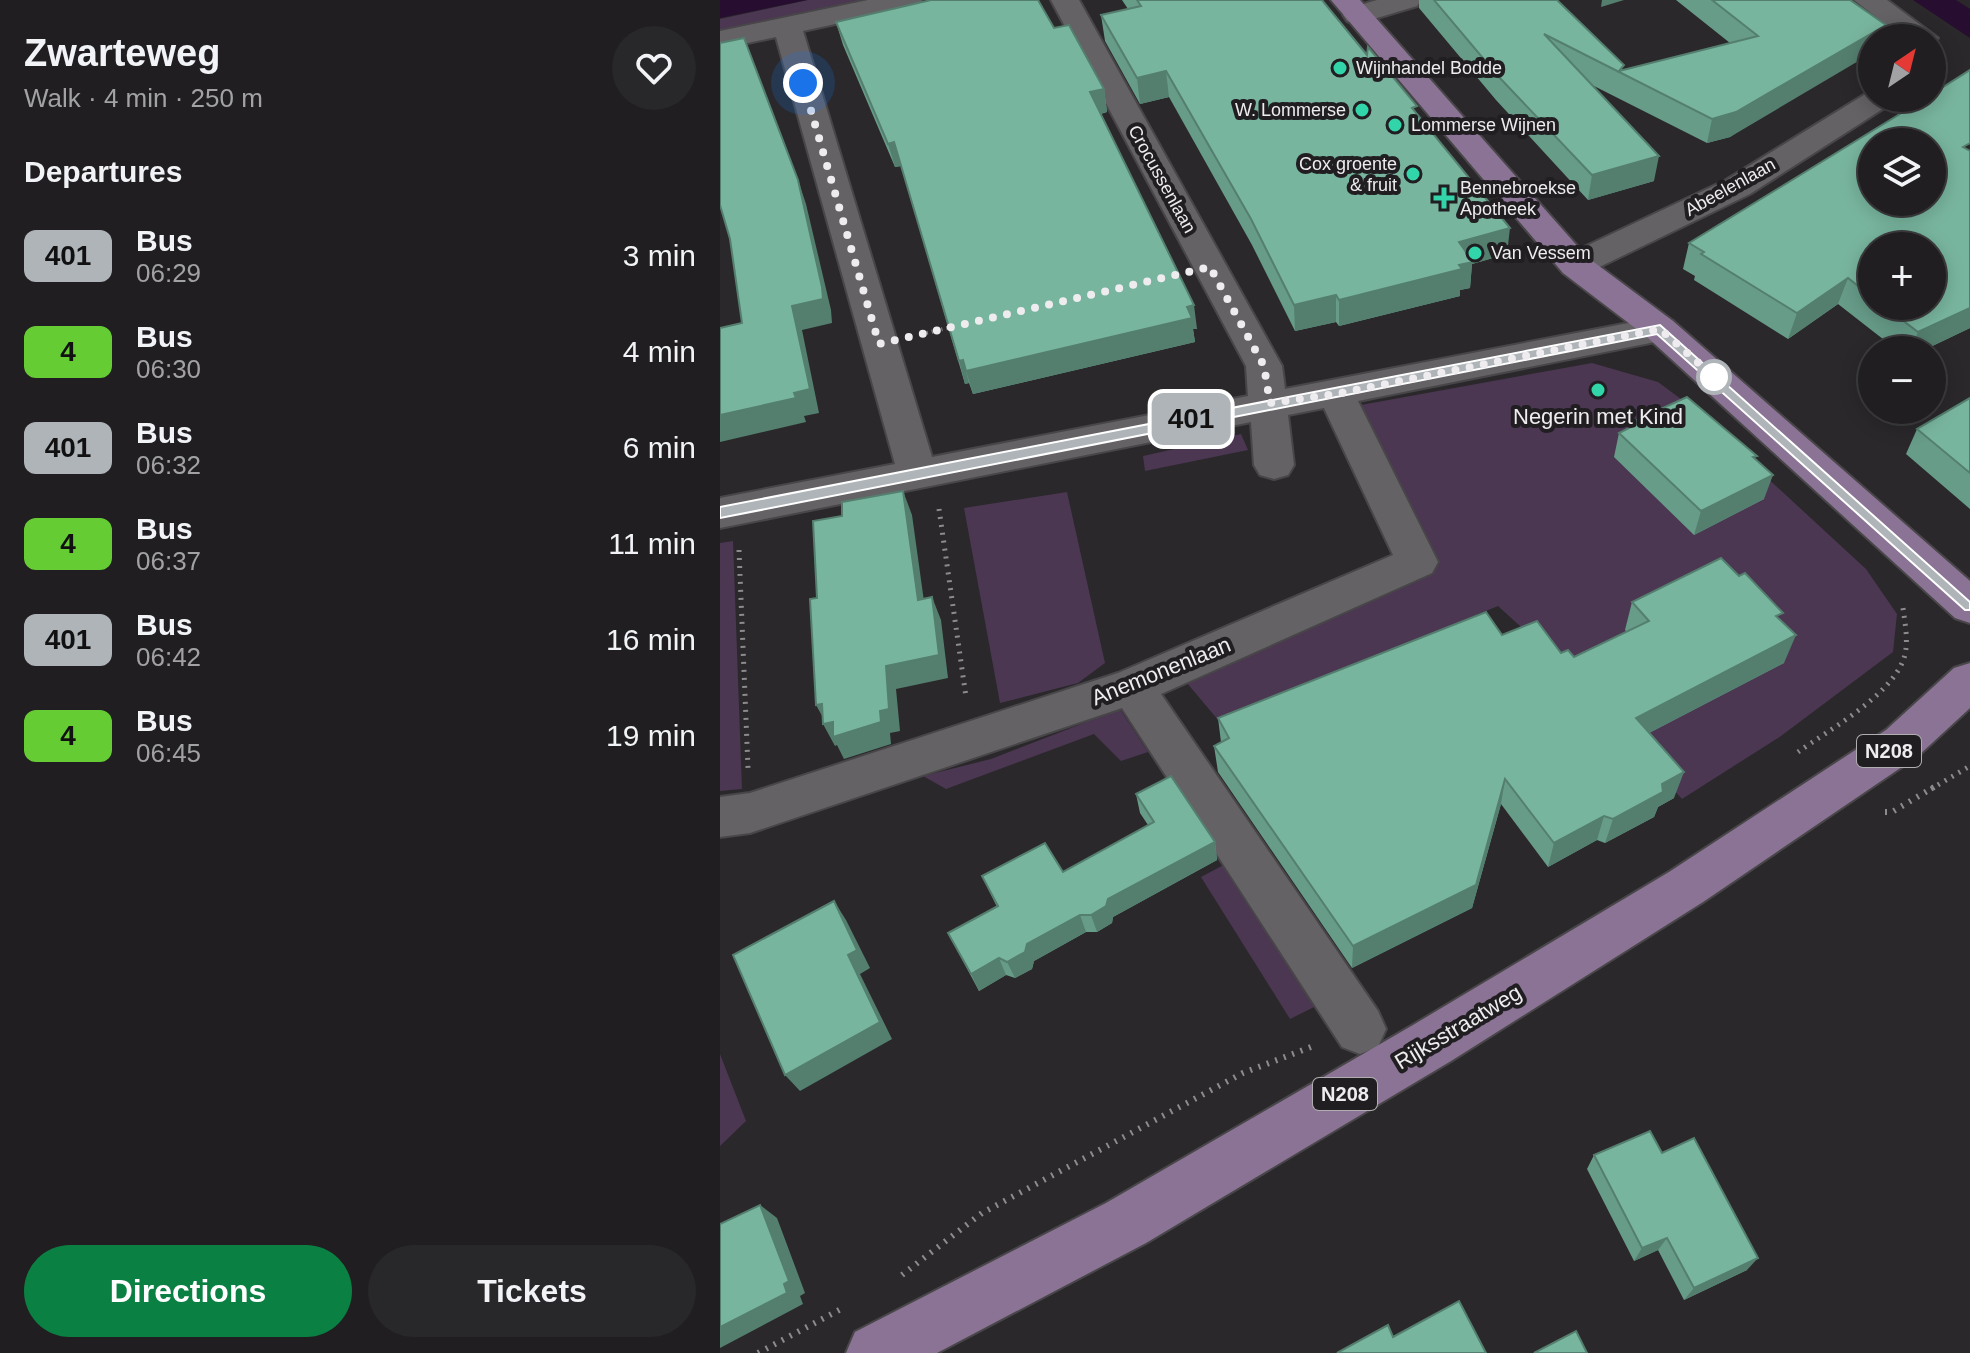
<!DOCTYPE html>
<meta charset="utf-8">
<style>
:root{--surface:#201e20;--page:#282729;--text:#f1f3f6;--muted:#a2a2a5;--line:#3d3c3e;--accent:#0b8043}
body{margin:0;font-family:Helvetica,sans-serif;background:var(--page);color:var(--text);height:100vh;display:flex;flex-direction:column;font-size:30px;white-space:nowrap}
*{box-sizing:border-box;margin:0}
p{font-size:26px;color:var(--muted)}
.icon{flex:none;width:44px;height:44px;fill:none;stroke:currentColor;stroke-width:2;stroke-linecap:round;stroke-linejoin:round}
.map{position:relative;flex:1;overflow:hidden}
.sheet{display:flex;flex-direction:column;background:var(--surface);width:720px}
.sheet>*{flex:none}
.badge{padding:0 16px;border-radius:12px;font-size:28px;line-height:52px}
.needle{width:52px;rotate:35deg}
.controls{position:absolute;left:1138px;top:24px;display:grid;gap:16px}
.controls a{display:grid;place-items:center;width:88px;height:88px;border-radius:50%;background:var(--surface);box-shadow:0 4px 20px #0003,0 0 0 2px var(--line);font-size:40px}
.you{position:absolute;width:40px;height:40px;margin:-20px;border:6px solid #fff;border-radius:50%;background:#1a73e8;box-shadow:0 0 0 12px #1a73e833}
.map>.badge{position:absolute;translate:-50% -50%;box-shadow:0 0 0 4px #fff}
h2{padding:0 24px;font-size:30px;line-height:72px}
.round{display:grid;place-items:center;flex:none;width:84px;height:84px;border-radius:42px;background:var(--page)}
.headline{display:flex;align-items:center;justify-content:space-between;height:136px;padding:0 24px}
h1{font-size:38px;font-weight:800;line-height:60px}
.primary-button{display:flex;gap:16px;margin-top:auto;padding:16px 24px}
.primary-button a{flex:1;height:92px;border-radius:48px;background:var(--accent);color:#fff;font-size:32px;font-weight:800;line-height:92px;text-align:center}
.primary-button a+a{background:var(--page);color:var(--text)}
ul{padding:0;list-style:none}
li{display:flex;align-items:center;gap:24px;height:96px;padding:0 24px}
li div{flex:1}
li b{display:block;font-size:30px}
li em{font-style:normal}
li .badge{min-width:88px;font-weight:700;text-align:center}
main{display:flex;flex:1;min-height:0}
.map>svg:first-child{display:block}
</style>
<main>
<section class="sheet">
<div class="headline"><div><h1>Zwarteweg</h1><p>Walk · 4 min · 250 m</p></div><a class="round"><svg class="icon" aria-label="heart" viewBox="0 0 24 24"><path d="M12 20l-8-8c-3-5 5-10 8-4 3-6 11-1 8 4z"/></svg></a></div>
<h2>Departures</h2>
<ul>
<li><span class="badge" style="background:#afb4b9;color:#111">401</span><div><b>Bus</b><p>06:29</p></div><em>3 min</em></li>
<li><span class="badge" style="background:#6c3;color:#111">4</span><div><b>Bus</b><p>06:30</p></div><em>4 min</em></li>
<li><span class="badge" style="background:#afb4b9;color:#111">401</span><div><b>Bus</b><p>06:32</p></div><em>6 min</em></li>
<li><span class="badge" style="background:#6c3;color:#111">4</span><div><b>Bus</b><p>06:37</p></div><em>11 min</em></li>
<li><span class="badge" style="background:#afb4b9;color:#111">401</span><div><b>Bus</b><p>06:42</p></div><em>16 min</em></li>
<li><span class="badge" style="background:#6c3;color:#111">4</span><div><b>Bus</b><p>06:45</p></div><em>19 min</em></li>
</ul>
<div class="primary-button"><a>Directions</a><a>Tickets</a></div>
</section>
<div class="map">
<svg width="1250" height="1353" viewBox="0 0 1250 1353">
<rect width="100%" height="100%" fill="#2a282b"/>
<!-- green -->
<g fill="#4b3752">
<path d="M88,0H155L0,35V19Z"/>
<path d="M872,363L938,382L965,402L1146,569L1177,614L1173,652L1061,736L962,799L821,645L778,606L499,721L461,676L707,567L641,405Z"/>
<path d="M521,434L528,450L425,471L423,456Z"/>
<path d="M347,492L385,663L358,683L280,703L244,508Z"/>
<path d="M13,541L22,789L0,791V543Z"/>
<path d="M400,709L428,752L401,761L374,734L226,789L203,776L271,759Z"/>
<path d="M511,861L604,1002L570,1019L481,877Z"/>
<path d="M0,1054L26,1121L0,1146Z"/>
</g>
<!-- water -->
<g fill="#270d2f">
<path d="M0,0H87L0,18Z"/>
<path d="M1193,0H1236L1250,9V38Z"/>
</g>
<g fill="none" stroke-linecap="round" stroke-linejoin="round">
<!-- minor casing -->
<g stroke="#484648" stroke-width="4">
<g id="minor">
<path d="M148,0H202L198,6L83,31L212,457L528,396L526,366L331,0H359L562,366L565,389L940,317L953,321L958,329L953,337L940,341L638,401L718,562L712,573L441,694L658,1011L666,1029L658,1047L640,1054L622,1047L402,708L30,833L0,837V797L30,793L398,673L673,555L604,408L568,415L574,465L568,475L554,479L540,475L534,465L531,422L0,528V498L175,464L56,37L0,49V31Z"/>
<path d="M657,0H701L697,6L637,24L627,21L623,15L627,9Z"/>
<path d="M1134,0H1167L1218,38L1212,45V38H1184Z"/>
<path d="M1152,90V98H1173L1169,105L1030,194L867,273L855,276L843,273L838,265L843,257L1006,180Z"/>
</g>
</g>
<!-- major casing -->
<g stroke="#484648" stroke-width="4">
<g id="major">
<path d="M611,0H640L867,257L953,321L1250,581V623L1235,618L927,337L843,273Z"/>
<path d="M1250,663V708L1198,756L983,902L731,1061L426,1243L217,1353H126L135,1332L386,1203L693,1025L949,872L1166,730L1234,668Z"/>
</g>
</g>
<!-- path-far2 -->
<path stroke="#8d8b8e" stroke-width="4" stroke-dasharray="1 4" stroke-linecap="butt" d="M202,334L236,326"/>
<!-- path-far1 -->
<g stroke="#8d8b8e" stroke-width="5" stroke-dasharray="2 6" stroke-linecap="butt">
<path d="M219,509L246,697"/>
<path d="M19,550L28,768"/>
<path d="M1078,752C1109,730 1172,695 1184,658C1189,642 1185,624 1183,608"/>
<path d="M1211,789L1250,766"/>
</g>
<!-- path -->
<g stroke="#8d8b8e" stroke-width="6" stroke-dasharray="2 7" stroke-linecap="butt">
<path d="M1165,812H1172L1214,787"/>
<path d="M182,1275L262,1213L523,1073L591,1047"/>
<path d="M38,1353L121,1309"/>
</g>
<!-- minor -->
<use href="#minor" fill="#656266" fill-rule="evenodd"/>
<!-- major -->
<use href="#major" fill="#8b7395" fill-rule="evenodd"/>
</g>
<!-- wall -->
<g fill="#679c89" fill-rule="evenodd">
<path d="M402,0H602L696,113L787,254L752,264L750,288L740,290V296L619,326L616,322L575,331L532,245L449,97L420,104L385,41L381,15L408,9Z"/>
<path d="M699,0H837L903,70L1010,43L956,0H1130L1166,25L1161,38H1152L1010,137L987,143L870,84L934,181L868,200L776,100L699,8Z"/>
<path d="M116,22L334,28L384,89L387,112L381,114L477,329H473L475,342L253,394L249,383L245,384L181,166L175,167L123,45Z"/>
<path d="M1206,98L1250,328L1204,350H1177L1118,304L1068,339L974,280L975,276L963,269L969,243ZM1152,246L1212,306H1152Z"/>
<path d="M1250,398V509L1186,454L1197,429Z"/>
<path d="M910,423L1035,459L1044,499L974,535L894,457L899,433L909,428Z"/>
<path d="M912,602L1060,620L1064,663L929,733L954,798L938,807L934,817L885,843L877,840L828,867L781,804L752,908L632,968L498,772L494,746L501,742L498,718L782,635L854,657L907,632L905,630Z"/>
<path d="M416,794L495,842L497,860L393,917L392,923L377,932H366L314,961L312,969L295,978L286,975L259,991L228,933L277,907L262,876L343,872L428,825L420,813Z"/>
<path d="M942,1153L1027,1270L964,1300L938,1250L914,1261L867,1169L874,1155Z"/>
</g>
<!-- shaded-wall -->
<g fill="#547f6f">
<path d="M882,0H904L881,7Z"/>
<path d="M1166,25L1161,38H1152V53L1010,137L987,143L992,119Z"/>
<path d="M446,71L449,97L420,104L417,78Z"/>
<path d="M384,89L387,112L374,115L370,92Z"/>
<path d="M174,142L181,166L175,167L168,144Z"/>
<path d="M939,156L934,181L868,200L872,175Z"/>
<path d="M78,180L86,204L111,310L112,323L82,330L99,413L84,416L86,422L0,442V415L74,393L72,306Z"/>
<path d="M790,228L787,254L752,264L750,288L740,290V296L619,326V300L739,242Z"/>
<path d="M1128,278L1118,304L1068,339L1077,313Z"/>
<path d="M616,295V322L575,331L574,305Z"/>
<path d="M474,305L477,329H473L475,342L253,394L246,371Z"/>
<path d="M1250,308V328L1204,350H1191L1198,332Z"/>
<path d="M243,360L249,383L245,384L239,361Z"/>
<path d="M1053,475L1044,499L974,535L981,511Z"/>
<path d="M183,491L192,515L207,623L198,600Z"/>
<path d="M212,597L221,620L228,678L176,689L180,731L170,733L171,744L124,759L117,745L115,746L103,724L106,723L96,705L102,704L160,711L166,666Z"/>
<path d="M1076,635L1064,663L908,744L916,718Z"/>
<path d="M964,772L954,798L938,807L934,817L885,843L893,819L942,784Z"/>
<path d="M785,779L781,804L752,908L632,968L633,946Z"/>
<path d="M884,816L877,840L828,867L834,843Z"/>
<path d="M495,842L497,860L393,917L392,923L377,932L371,915L388,899Z"/>
<path d="M114,901L126,920L150,968L140,974L172,1039L80,1091L65,1075L128,955Z"/>
<path d="M360,915L366,932L314,961L312,969L295,978L287,962L307,944Z"/>
<path d="M279,958L286,975L259,991L251,974Z"/>
<path d="M40,1205L57,1218L85,1293L80,1296L83,1304L0,1348V1327L64,1284Z"/>
<path d="M947,1238L938,1250L914,1261L922,1248Z"/>
<path d="M1038,1258L1027,1270L964,1300L974,1288Z"/>
</g>
<!-- building -->
<g fill="#78b59f" stroke="#547f6f" stroke-width="2" fill-rule="evenodd">
<path d="M211,0H318L334,28L349,25L384,89L370,92L474,305L467,307L472,318L246,371L243,360L239,361L174,142L168,144L116,22Z"/>
<path d="M417,0H602L647,55L648,47L697,106L692,108L790,228L739,242L753,262L739,265L742,269L619,300L616,295L574,305L531,219L446,71L417,78L381,15L421,6Z"/>
<path d="M714,0H837L904,65L899,71L1038,36L992,0H1130L1166,25L1016,112L992,119L824,34L939,156L872,175L778,76Z"/>
<path d="M24,38L78,180L102,287L103,299L72,306L90,389L74,393L76,398L0,415V328L22,323L10,239L0,205V43Z"/>
<path d="M1250,70V143L1243,147L1250,151V308L1198,332L1164,306H1212V246H1152V297L1128,278L1077,313L981,254L984,252L969,243L1206,98H1212V94ZM1152,142H1212V202H1152Z"/>
<path d="M967,397L1037,456L1033,457L1053,475L981,511L899,433L913,426L910,423Z"/>
<path d="M1250,398V473L1197,429Z"/>
<path d="M183,491L198,600L212,597L219,655L166,666L169,709L160,711L161,722L113,737V722L103,724L102,704L96,705L90,599L97,598L93,521L122,516V502Z"/>
<path d="M1001,558L1019,576L1025,573L1063,613L1056,616L1076,635L916,718L964,772L942,784L943,792L893,819L884,816L834,843L785,779L756,885L633,946L494,746L509,738L498,718L766,612L782,635L817,621L841,653L848,650L854,657L929,621L912,602Z"/>
<path d="M451,776L495,842L388,899L386,906L371,915H360L307,944L305,952L287,962L279,958L251,974L228,933L278,906L262,876L325,843L343,872L434,822L416,794Z"/>
<path d="M114,901L137,950L128,955L160,1022L65,1075L13,955Z"/>
<path d="M930,1131L942,1153L974,1138L1038,1258L974,1288L947,1238L922,1248L874,1155Z"/>
<path d="M40,1205L69,1281L64,1284L67,1293L0,1327V1224Z"/>
<path d="M739,1301L766,1353H617L668,1325L673,1337Z"/>
<path d="M856,1331L867,1353H814Z"/>
</g>
<!-- line -->
<path fill="#afb4b9" stroke="#fff" stroke-width="2" d="M940,325L1250,602V610H1245L937,334L0,518V507Z"/>
<g fill="none" stroke-linecap="round" stroke-linejoin="round">
<!-- walk -->
<path stroke="#eeecee" stroke-width="8" stroke-dasharray="0 14.4" d="M83,83L159,344L490,267L544,366L550,403L616,394L940,329L1001,383L994,377"/>
</g>
<!-- markers -->
<g fill="#32d4a9" stroke="#211e22" stroke-width="3">
<circle cx="620" cy="68" r="8"/>
<circle cx="642" cy="110" r="8"/>
<circle cx="675" cy="125" r="8"/>
<circle cx="693" cy="174" r="8"/>
<path d="M720 186h8v8h8v8h-8v8h-8v-8h-8v-8h8z"/>
<circle cx="755" cy="253" r="8"/>
<circle cx="878" cy="390" r="8"/>
</g>
<circle fill="#fff" stroke="#afb4b9" stroke-width="4" cx="994" cy="377" r="16"/>
<g text-anchor="middle" dominant-baseline="central" stroke-width="8" stroke-linejoin="round" paint-order="stroke">
<!-- far-poi labels -->
<g font-size="18" fill="#eeecee" stroke="#211e22" text-anchor="start">
<text x="636" y="68">Wijnhandel Bodde</text>
<text x="626" y="110" text-anchor="end">W. Lommerse</text>
<text x="691" y="125">Lommerse Wijnen</text>
<text x="677" y="164" text-anchor="end">Cox groente<tspan x="677" dy="21">&amp; fruit</tspan></text>
<text x="740" y="188">Bennebroekse<tspan x="740" dy="21">Apotheek</tspan></text>
<text x="771" y="253">Van Vessem</text>
</g>
<!-- far-street labels -->
<g font-size="18" fill="#eeecee" stroke="#211e22">
<text transform="translate(442 179) rotate(61)">Crocussenlaan</text>
<text transform="translate(1010 187) rotate(-29)">Abeelenlaan</text>
</g>
<!-- shield labels -->
<g fill="#211e22" stroke="#b0aeb1" stroke-width="2">
<rect x="1137" y="735" width="64" height="32" rx="6"/>
<rect x="593" y="1078" width="64" height="32" rx="6"/>
</g>
<g font-size="20" font-weight="bold" fill="#eeecee">
<text x="1169" y="751">N208</text>
<text x="625" y="1094">N208</text>
</g>
<!-- poi labels -->
<g font-size="22" fill="#eeecee" stroke="#211e22">
<text x="878" y="416">Negerin met Kind</text>
</g>
<!-- street labels -->
<g font-size="22" fill="#eeecee" stroke="#211e22">
<text transform="translate(441 671) rotate(-22)">Anemonenlaan</text>
<text transform="translate(738 1027) rotate(-31)">Rijksstraatweg</text>
</g>
</g>
</svg>
<div class="controls">
<a><svg class="needle" viewBox="-14 -14 28 28"><path d="M0-13l5 13h-10z" fill="#e53935"/><path d="M0 13l5-13h-10z" fill="#a2a2a5"/></svg></a>
<a><svg class="icon" aria-label="layers" viewBox="0 0 24 24"><path d="M12 4l9 5-9 5-9-5zM3 14l9 5 9-5"/></svg></a>
<a>+</a>
<a>−</a>
</div>
<div class="you" style="left:83px;top:83px"></div>
<b class="badge" style="left:471px;top:419px;background:#afb4b9;color:#111">401</b>
</div>
</main>
